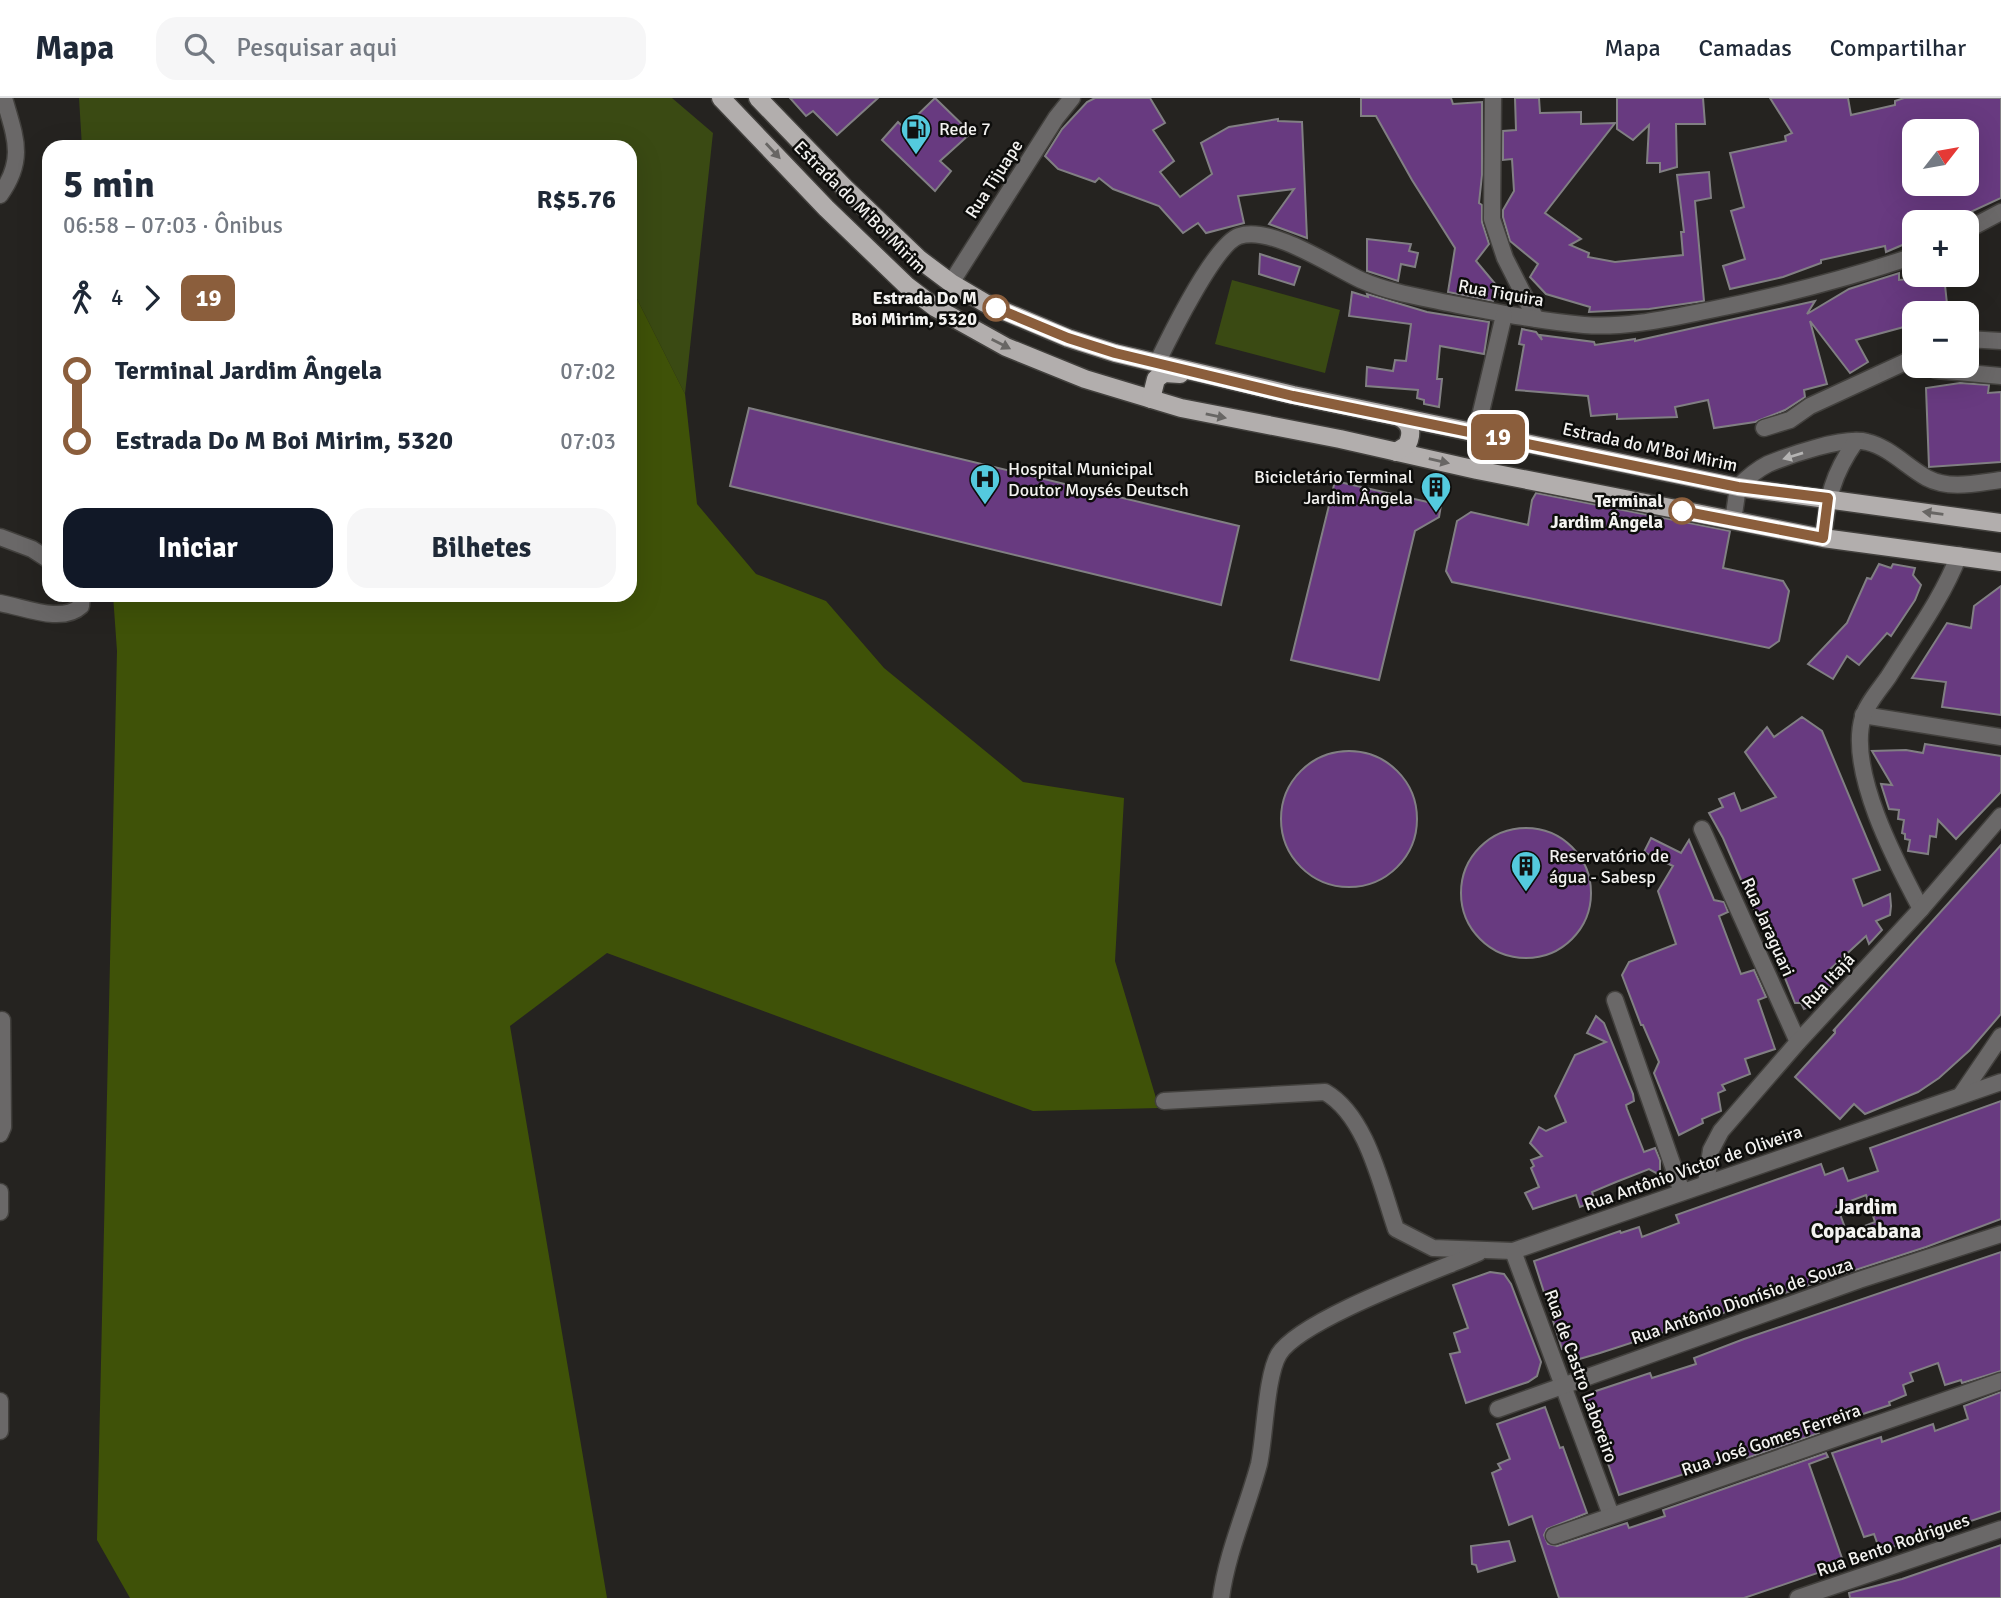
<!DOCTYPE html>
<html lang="pt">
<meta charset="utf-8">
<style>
:root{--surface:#fff;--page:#f6f6f7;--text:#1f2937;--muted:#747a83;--line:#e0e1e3;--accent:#111827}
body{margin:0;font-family:Signika,sans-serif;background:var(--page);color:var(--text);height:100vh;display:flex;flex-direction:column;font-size:26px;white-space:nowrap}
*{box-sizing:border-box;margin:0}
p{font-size:23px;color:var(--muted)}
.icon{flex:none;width:38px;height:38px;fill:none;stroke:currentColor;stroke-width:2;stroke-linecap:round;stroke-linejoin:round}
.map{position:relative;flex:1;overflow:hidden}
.side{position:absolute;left:42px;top:42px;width:595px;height:462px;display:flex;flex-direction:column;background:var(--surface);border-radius:21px;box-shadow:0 7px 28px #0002}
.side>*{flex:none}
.badge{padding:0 14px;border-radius:10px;font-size:24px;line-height:46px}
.needle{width:46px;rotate:59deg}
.buttons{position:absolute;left:1902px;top:21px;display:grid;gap:14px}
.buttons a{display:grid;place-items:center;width:77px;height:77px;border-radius:14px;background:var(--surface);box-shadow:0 7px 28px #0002;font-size:35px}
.map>.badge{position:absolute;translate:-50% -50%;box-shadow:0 0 0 4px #fff}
.legs{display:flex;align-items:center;gap:10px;height:77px;padding:0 21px;font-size:23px}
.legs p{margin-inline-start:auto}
.overview{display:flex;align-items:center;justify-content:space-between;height:119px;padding:0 21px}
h1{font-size:38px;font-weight:700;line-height:52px}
.primary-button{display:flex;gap:14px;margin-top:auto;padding:14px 21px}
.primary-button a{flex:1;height:80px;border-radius:21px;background:var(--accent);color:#fff;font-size:28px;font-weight:700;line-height:80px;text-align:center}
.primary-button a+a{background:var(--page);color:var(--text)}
ul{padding:0 21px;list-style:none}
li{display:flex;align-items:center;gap:24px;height:70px;font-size:26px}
li i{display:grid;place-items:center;width:10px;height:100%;margin:0 9px;background:currentColor}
li i::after{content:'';width:18px;height:18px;margin:-9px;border:5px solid;border-radius:50%;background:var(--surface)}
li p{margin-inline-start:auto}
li:first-child i{background:linear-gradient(#0000 50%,currentColor 0)}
li:last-child i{background:linear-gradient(currentColor 50%,#0000 0)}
header{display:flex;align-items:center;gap:42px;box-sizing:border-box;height:98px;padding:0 35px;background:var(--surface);border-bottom:2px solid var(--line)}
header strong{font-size:33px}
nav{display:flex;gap:38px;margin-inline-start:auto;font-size:24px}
.search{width:490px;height:63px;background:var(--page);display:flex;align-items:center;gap:18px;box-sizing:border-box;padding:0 24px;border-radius:21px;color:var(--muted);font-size:26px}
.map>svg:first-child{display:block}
</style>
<header>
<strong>Mapa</strong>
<div class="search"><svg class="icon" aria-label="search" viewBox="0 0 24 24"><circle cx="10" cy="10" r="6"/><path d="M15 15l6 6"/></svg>Pesquisar aqui</div>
<nav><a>Mapa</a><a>Camadas</a><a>Compartilhar</a></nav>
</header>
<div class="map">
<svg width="2001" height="1500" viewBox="0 0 2001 1500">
<rect width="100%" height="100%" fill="#252320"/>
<!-- green -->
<g fill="#3a4a13">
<path d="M79,0H672L713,35L685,296L634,195L630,192V49H82Z"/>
<path d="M1232,182L1340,212L1325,275L1215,246Z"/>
</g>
<!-- forest -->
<path fill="#3f5208" d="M630,192L634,195L685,296L697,406L756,476L826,503L884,570L1023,684L1124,700L1115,863L1159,1010L1033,1013L607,855L510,928L607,1500H130L97,1442L117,553L113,497H630Z"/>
<!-- building -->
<g fill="#683a80" stroke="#817f83" stroke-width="2" fill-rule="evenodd">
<path d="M790,0H878L837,37L813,13L806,18Z"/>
<path d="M935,0L971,35L940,63L951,73L935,93L882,42L898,24L904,30Z"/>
<path d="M1095,0H1150L1165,25L1153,32L1174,63L1160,74L1180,99L1212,76L1201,45L1229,29L1278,21V23L1302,24L1307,140L1269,126L1294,91L1238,98L1244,125L1206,135L1198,125L1183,135L1159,108L1113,91L1099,80L1095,84L1058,71L1045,58L1062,31L1087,4Z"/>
<path d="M1361,0H1451L1453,6L1482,4V77L1479,105L1482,107V124L1489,146L1476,163L1497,188L1494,190L1499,196L1493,203L1448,194L1455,150L1412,82L1376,18H1361Z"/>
<path d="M1515,0H1539L1540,15L1581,14V26L1615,25L1545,115L1581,141L1570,147L1589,155L1588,159L1615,164L1683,157L1681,134H1684L1677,77L1709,74L1711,100L1695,103L1704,203L1649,211L1589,214L1590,209L1546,196L1530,179L1538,166L1510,143L1503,119V112L1514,93L1512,61L1503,62V33L1516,32Z"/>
<path d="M1617,0H1703L1705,26H1676L1677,69L1660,74V65H1647L1649,27L1633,42L1617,31Z"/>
<path d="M1770,0H1848L1851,17L1895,7V3L1904,0H2001V100L1949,124H1914V142L1886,154L1885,148L1821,162V165L1783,179L1730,191L1723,168L1745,161L1731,113L1744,109L1730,55L1786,43L1785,38L1792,35ZM1914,33H1967V86H1914Z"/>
<path d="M1367,141L1411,146L1409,153L1418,155L1415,169L1401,166L1398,183L1367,173Z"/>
<path d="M1260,156L1300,169L1294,187L1259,176Z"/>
<path d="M1899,175V182L1944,178L1948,215H1914V247L1904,229L1856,242L1868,264L1850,275L1810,223L1827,286L1804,292L1805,299L1785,312L1755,324L1714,330L1708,302L1675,309L1677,319L1617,321V316L1591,318L1588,298L1516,292L1524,247L1519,246L1522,231L1536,234L1542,242L1540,237L1594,244L1595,247L1635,241V243L1815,203L1807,216L1849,191Z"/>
<path d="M1352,194L1368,199L1367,196L1427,214L1489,224L1484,256L1440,248L1437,281H1442L1439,309L1424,306V302L1417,300L1418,292L1366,288L1367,269L1393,273L1395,262L1406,263L1411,226L1349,218Z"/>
<path d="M1960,285L1989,287L1988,295L2001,294V364L1929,369L1926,290Z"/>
<path d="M749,310L1239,428L1221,507L730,388Z"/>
<path d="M1335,383L1441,407L1439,419L1415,433L1379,582L1291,562Z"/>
<path d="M1536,395L1730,433L1723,470L1783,483L1789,493L1779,543L1769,550L1452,484L1446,473L1457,423L1471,414L1528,427L1532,402Z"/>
<path d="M1879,466L1891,470L1893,466L1915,470L1913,477L1921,487L1915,502L1891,538L1887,535L1859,567L1847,558L1833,581L1808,566L1847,525L1867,480L1871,481Z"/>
<path d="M2001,488V617L1942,609L1946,584L1912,580L1947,525L1971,530L1974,508Z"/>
<path d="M1802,619L1822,633L1880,772L1853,781L1863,808L1890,796L1891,808L1890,817L1876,823L1882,832L1869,846L1866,838L1827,874L1832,887L1814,907L1804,911L1801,905H1795L1765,830H1762L1723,740L1709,715L1723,709L1719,701L1734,695L1741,713L1776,699L1745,654L1767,629L1774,639Z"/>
<path d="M1925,646L2001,658V694L1956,741L1938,722L1936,739L1930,738L1928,756L1908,753L1910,742L1905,741V736L1902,735L1904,722L1898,721L1899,712L1889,711L1881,686L1892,687L1872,653L1906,652L1923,655Z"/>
<circle cx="1349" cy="721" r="68"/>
<circle cx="1526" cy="795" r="65"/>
<path d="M1651,740L1681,755L1689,742L1714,802L1724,804L1728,814L1719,818L1741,876L1754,872L1766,899L1758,902L1775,951L1745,961L1750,976L1722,987L1725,992L1718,995L1721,1013L1702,1021L1703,1025L1679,1037L1654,975L1659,964L1643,927H1641L1622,877L1629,864L1676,846L1658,793L1673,768L1644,754Z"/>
<path d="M2001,747V916L1970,952L1939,980L1918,994L1865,1016L1854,1006L1840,1021L1795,979L1835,935V932L1833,933Z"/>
<path d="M1596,918L1604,925L1633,996L1634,1003L1626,1007L1627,1011L1644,1054L1655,1050L1660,1062V1077L1649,1071L1616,1084L1592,1094L1595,1103L1580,1109L1576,1097L1533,1111L1525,1095L1539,1089L1531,1070L1534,1068L1531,1062L1542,1058L1530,1045L1539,1029L1546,1033L1566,1024L1555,998L1575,957L1606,944L1587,935Z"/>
<path d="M2001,1003V1121L1926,1149L1600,1255L1576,1262L1571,1248L1562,1251L1534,1163L1620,1133L1621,1135L1639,1129L1642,1139L1679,1125L1676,1117L1821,1066L1825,1077L1843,1070L1848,1083L1878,1073L1870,1050ZM1866,1097L1875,1124L1847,1135L1837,1108Z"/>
<path d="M2001,1154V1273L1962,1285L1961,1282L1945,1287L1938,1265L1910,1275L1913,1283L1903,1287L1906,1297L1889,1304L1890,1307L1854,1319L1850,1310L1814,1323L1819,1335L1747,1360L1746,1356L1619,1397L1584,1297L1650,1275L1652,1280L1696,1266L1694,1260L1744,1241Z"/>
<path d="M1490,1174L1504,1176L1511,1186L1541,1264L1537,1278L1528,1284L1466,1305L1450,1256L1460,1254L1454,1235L1468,1230L1453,1187Z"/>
<path d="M2001,1294V1413L1880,1453L1874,1436L1864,1439L1832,1355L1881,1339L1882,1344L1933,1326L1935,1333L1968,1321L1964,1308Z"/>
<path d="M1545,1309L1560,1350L1563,1349L1587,1415L1547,1431L1544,1437L1548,1446L1557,1448L1627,1425L1629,1430L1665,1418L1663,1412L1826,1355L1828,1359L1809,1366L1844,1466L1744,1500H1559L1532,1418L1509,1427L1492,1375L1501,1371L1498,1366L1510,1361L1497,1326Z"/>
<path d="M1509,1443L1515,1463L1478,1474L1476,1467L1472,1466L1471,1448Z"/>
<path d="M2001,1447V1500H1850L1849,1495L1902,1481Z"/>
</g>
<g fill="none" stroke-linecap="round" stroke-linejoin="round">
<!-- street casing -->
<g stroke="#42403d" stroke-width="19">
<g id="street">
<path d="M1493,0L1492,121L1505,160L1536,221"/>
<path d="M0,97C26,61 15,39 4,0"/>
<path d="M1967,132L2001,114"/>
<path d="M951,185L1056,20L1072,0"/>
<path d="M1967,241L2001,243"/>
<path d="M1157,265C1169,240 1215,146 1239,138C1271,127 1333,169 1361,182C1388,194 1420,199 1448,205C1494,214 1538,223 1584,227C1625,230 1665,221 1705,213C1775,199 1846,181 1914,158"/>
<path d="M1929,268L1936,272L2001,278"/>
<path d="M1764,330L1790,322L1810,308L1914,260"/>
<path d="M1476,335L1504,217"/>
<path d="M1733,423L1738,389C1747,380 1756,372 1768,366C1790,357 1844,338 1867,344C1889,349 1907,369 1927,380C1950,392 1977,385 2001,382"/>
<path d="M0,439L32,451L49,462"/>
<path d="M1823,440C1828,399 1832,377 1856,343"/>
<path d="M0,505C24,509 62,526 81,508L82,497"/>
<path d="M1863,617L2001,639"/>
<path d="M1702,731L1798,944"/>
<path d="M1921,811C1896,764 1847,672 1863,619C1867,605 1881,590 1889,578C1914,538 1942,501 1959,457"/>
<path d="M1615,902L1682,1094"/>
<path d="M1961,997L2001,938"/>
<path d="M1164,1003L1325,994C1367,1018 1381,1088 1396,1131L1433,1150L1513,1153L2001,984"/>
<path d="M0,1036L3,1029L2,922"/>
<path d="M1706,1086L1711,1052L1721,1033L1798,944L1921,811L2001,718"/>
<path d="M0,1094V1114"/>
<path d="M1513,1153L1611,1417"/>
<path d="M0,1303V1333"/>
<path d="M1498,1311L1859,1182L2001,1136"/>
<path d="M1554,1438L2001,1283"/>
<path d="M1221,1500C1227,1454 1247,1411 1259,1366C1265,1339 1266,1277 1279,1256C1301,1221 1436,1173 1478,1155"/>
<path d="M1798,1500L2001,1431"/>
</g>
</g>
<!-- primary casing -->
<g stroke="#42403d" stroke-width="21">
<g id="primary">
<path d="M721,0L826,110L907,188L936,210L1006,249L1085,281L1181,310L1340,341L1477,372L1823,440L2001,464"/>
<path d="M758,0L844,89L919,161L951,185L985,205L1068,240L1115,255L1293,297L1738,389L2001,425"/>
<path d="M1151,301L1156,281L1164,275L1180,276"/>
<path d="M1396,354L1407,347C1413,335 1411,325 1399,319"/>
</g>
</g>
<!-- street -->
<use href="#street" stroke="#6a6868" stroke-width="16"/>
<!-- primary -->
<use href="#primary" stroke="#b2aead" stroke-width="18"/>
</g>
<!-- one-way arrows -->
<defs><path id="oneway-solid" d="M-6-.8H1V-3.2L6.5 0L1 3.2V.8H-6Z" transform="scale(1.75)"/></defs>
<g fill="#686664">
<use href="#oneway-solid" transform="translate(773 53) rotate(47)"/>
<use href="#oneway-solid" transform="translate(1001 246) rotate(27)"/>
<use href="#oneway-solid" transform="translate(1216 318) rotate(12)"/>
<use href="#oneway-solid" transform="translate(1439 363) rotate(13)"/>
<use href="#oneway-solid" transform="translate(1933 415) rotate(-172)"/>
</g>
<use fill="#b5b4b3" href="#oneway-solid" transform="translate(1793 358) rotate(163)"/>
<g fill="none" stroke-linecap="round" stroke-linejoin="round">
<!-- line-1 casing -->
<g stroke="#fff" stroke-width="16">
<path id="line-1" d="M996,210L1068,240L1115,255L1293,298L1738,389L1828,400L1823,440L1682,413"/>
</g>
<!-- line-1 -->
<use href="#line-1" stroke="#8b5e3c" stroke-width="10"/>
</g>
<!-- icons -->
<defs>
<g id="fuel-pin" transform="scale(1.575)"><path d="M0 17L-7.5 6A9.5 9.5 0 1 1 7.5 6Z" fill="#54cade" stroke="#0d0d0b"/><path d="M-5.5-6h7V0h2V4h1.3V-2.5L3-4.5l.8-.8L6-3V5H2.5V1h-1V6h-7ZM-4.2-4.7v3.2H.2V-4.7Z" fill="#111"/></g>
<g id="hospital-pin" transform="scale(1.575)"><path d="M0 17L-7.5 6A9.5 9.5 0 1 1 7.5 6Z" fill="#54cade" stroke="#0d0d0b"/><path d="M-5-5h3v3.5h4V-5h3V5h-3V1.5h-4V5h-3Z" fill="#111"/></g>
<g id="building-pin" transform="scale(1.575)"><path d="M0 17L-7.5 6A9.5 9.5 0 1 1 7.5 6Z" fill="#54cade" stroke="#0d0d0b"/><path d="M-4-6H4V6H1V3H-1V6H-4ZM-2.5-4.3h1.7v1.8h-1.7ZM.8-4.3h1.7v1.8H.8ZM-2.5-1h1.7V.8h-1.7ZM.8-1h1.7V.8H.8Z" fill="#111"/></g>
</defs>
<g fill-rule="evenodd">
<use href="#fuel-pin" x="916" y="31"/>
<use href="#hospital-pin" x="985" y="381"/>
<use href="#building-pin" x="1436" y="389"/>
<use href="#building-pin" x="1526" y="768"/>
</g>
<!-- markers -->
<g fill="#fff" stroke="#8b5e3c" stroke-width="3.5">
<circle cx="996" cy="210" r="12"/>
<circle cx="1682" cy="413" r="12"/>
</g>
<g text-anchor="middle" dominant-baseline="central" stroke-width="5" stroke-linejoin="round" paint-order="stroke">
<!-- poi labels -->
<g font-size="18" fill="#f3f2f0" stroke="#0d0d0b" text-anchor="start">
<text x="939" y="31">Rede 7</text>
<text x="1008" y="371">Hospital Municipal<tspan x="1008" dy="21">Doutor Moysés Deutsch</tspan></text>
<text x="1413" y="379" text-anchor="end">Bicicletário Terminal<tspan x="1413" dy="21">Jardim Ângela</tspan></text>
<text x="1549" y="758">Reservatório de<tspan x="1549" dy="21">água - Sabesp</tspan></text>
</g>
<!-- street labels -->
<g font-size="18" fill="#f3f2f0" stroke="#0d0d0b">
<text transform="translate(994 81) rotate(-57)">Rua Tijuape</text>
<text transform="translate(860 109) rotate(45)">Estrada do M'Boi Mirim</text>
<text transform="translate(1501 195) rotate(10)">Rua Tiquira</text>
<text transform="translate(1650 349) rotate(12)">Estrada do M'Boi Mirim</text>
<text transform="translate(1768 829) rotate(66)">Rua Jaraguari</text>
<text transform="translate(1828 883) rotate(-47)">Rua Itajá</text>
<text transform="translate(1693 1070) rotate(-19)">Rua Antônio Victor de Oliveira</text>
<text transform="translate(1742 1203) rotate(-19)">Rua Antônio Dionísio de Souza</text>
<text transform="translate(1581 1278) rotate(70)">Rua de Castro Laboreiro</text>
<text transform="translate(1771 1342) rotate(-19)">Rua José Gomes Ferreira</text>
<text transform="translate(1893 1447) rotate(-19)">Rua Bento Rodrigues</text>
</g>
<!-- stop labels -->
<g font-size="18" font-weight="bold" fill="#f3f2f0" stroke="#0d0d0b" text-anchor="end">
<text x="977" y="200">Estrada Do M<tspan x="977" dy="21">Boi Mirim, 5320</tspan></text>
<text x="1663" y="403">Terminal<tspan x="1663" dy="21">Jardim Ângela</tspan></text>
</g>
<!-- quarter labels -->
<g font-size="21" font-weight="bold" fill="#f3f2f0" stroke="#0d0d0b">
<text x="1866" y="1109">Jardim<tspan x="1866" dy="24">Copacabana</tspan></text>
</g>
</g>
</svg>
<div class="buttons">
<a><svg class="needle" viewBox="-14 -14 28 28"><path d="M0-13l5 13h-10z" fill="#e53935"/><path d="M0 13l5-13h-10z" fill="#747a83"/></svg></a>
<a>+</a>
<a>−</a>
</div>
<b class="badge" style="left:1498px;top:339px;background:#8b5e3c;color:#fff">19</b>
<section class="side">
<div class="overview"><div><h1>5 min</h1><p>06:58 – 07:03 · Ônibus</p></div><b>R$5.76</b></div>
<div class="legs"><svg class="icon" aria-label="walk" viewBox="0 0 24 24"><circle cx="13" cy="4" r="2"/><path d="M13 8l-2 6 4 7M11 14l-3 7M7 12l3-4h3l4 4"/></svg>4<svg class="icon" aria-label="forward" viewBox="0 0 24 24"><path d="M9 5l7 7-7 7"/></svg><b class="badge" style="background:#8b5e3c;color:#fff">19</b></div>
<ul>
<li><i style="color:#8b5e3c"></i><b>Terminal Jardim Ângela</b><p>07:02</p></li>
<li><i style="color:#8b5e3c"></i><b>Estrada Do M Boi Mirim, 5320</b><p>07:03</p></li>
</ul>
<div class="primary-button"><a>Iniciar</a><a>Bilhetes</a></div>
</section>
</div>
